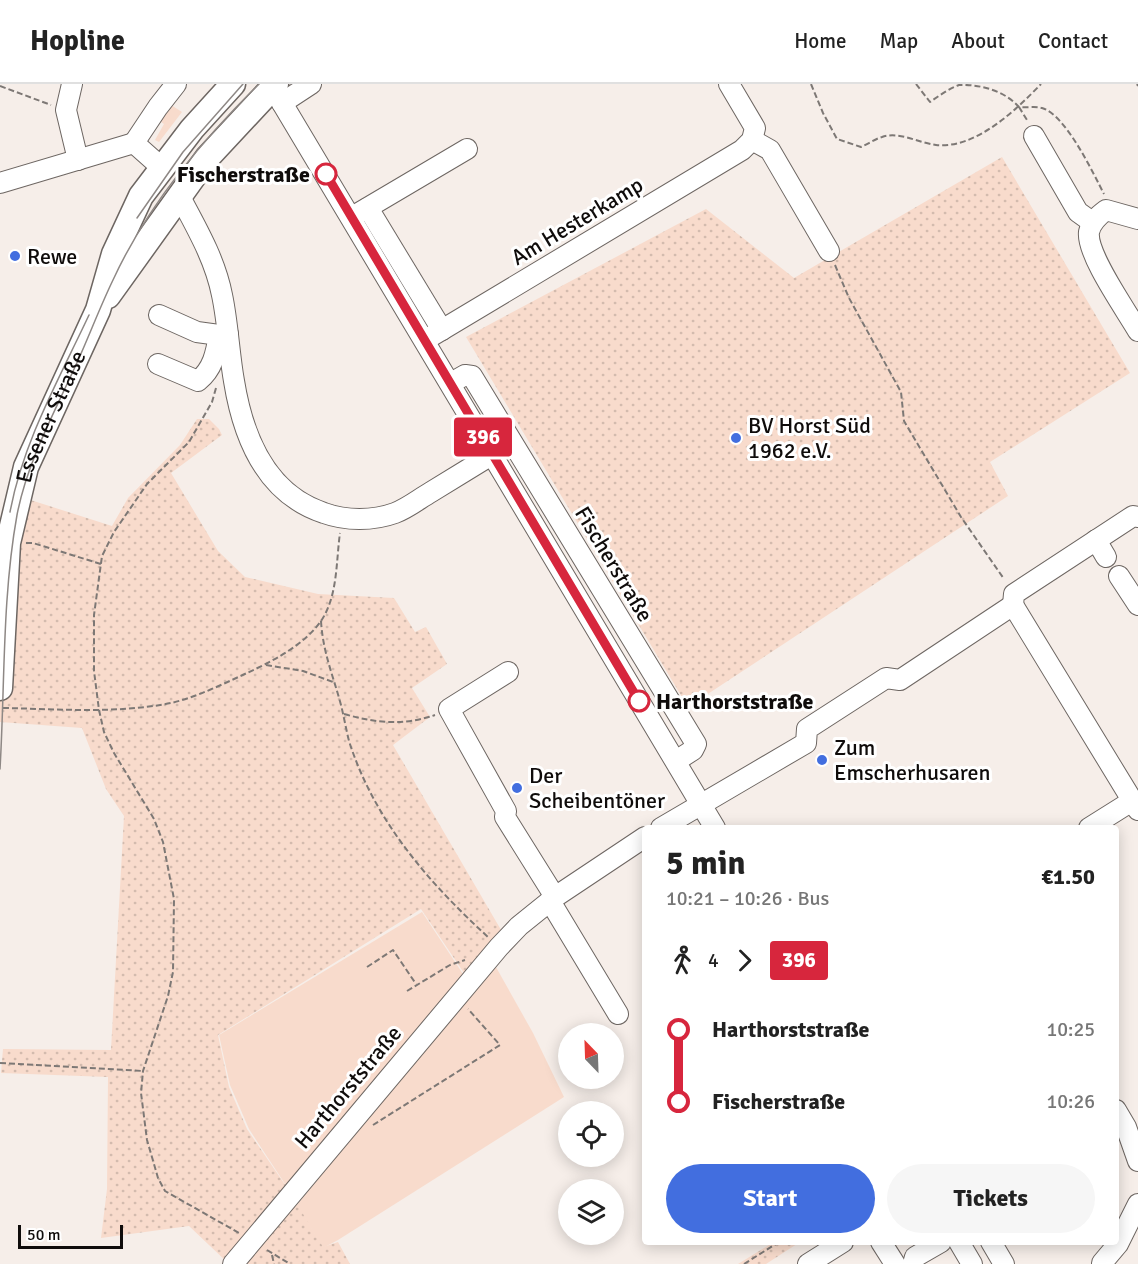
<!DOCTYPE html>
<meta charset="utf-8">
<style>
:root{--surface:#fff;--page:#f6f6f6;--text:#222;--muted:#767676;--line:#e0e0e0;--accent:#426edf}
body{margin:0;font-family:Signika,sans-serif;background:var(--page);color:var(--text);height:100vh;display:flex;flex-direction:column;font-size:22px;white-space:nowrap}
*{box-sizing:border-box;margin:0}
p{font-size:20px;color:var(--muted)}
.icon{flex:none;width:33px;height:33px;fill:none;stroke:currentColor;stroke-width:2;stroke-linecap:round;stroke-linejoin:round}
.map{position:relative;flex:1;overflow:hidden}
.panel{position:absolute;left:642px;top:741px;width:477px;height:420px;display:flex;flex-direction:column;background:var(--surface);border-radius:6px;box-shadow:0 3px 15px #0003}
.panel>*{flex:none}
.badge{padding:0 12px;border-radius:4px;font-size:21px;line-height:39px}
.needle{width:39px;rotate:337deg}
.controls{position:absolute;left:558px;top:939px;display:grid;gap:12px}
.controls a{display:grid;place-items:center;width:66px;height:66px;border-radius:50%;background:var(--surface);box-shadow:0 3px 15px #0003;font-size:30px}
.scale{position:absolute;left:18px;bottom:15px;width:105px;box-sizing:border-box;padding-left:6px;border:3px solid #0f0c0b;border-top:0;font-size:16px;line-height:21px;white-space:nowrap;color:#0f0c0b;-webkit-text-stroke:4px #fff;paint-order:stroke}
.map>.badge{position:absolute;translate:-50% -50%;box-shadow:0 0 0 3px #fff}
.legs{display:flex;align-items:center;gap:9px;height:66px;padding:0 24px;font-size:20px}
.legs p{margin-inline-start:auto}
.headline{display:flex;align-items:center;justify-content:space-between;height:102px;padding:0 24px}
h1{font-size:33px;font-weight:700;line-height:45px}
.button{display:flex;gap:12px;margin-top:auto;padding:12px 24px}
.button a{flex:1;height:69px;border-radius:36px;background:var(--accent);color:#fff;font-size:24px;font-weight:700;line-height:69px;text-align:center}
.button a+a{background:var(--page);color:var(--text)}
ul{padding:0 24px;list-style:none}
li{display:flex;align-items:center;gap:21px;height:72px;font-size:22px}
li i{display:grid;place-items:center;width:9px;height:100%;margin:0 8px;background:currentColor}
li i::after{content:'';width:15px;height:15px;margin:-8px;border:4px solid;border-radius:50%;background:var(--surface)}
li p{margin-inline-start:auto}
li:first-child i{background:linear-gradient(#0000 50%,currentColor 0)}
li:last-child i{background:linear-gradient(currentColor 50%,#0000 0)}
header{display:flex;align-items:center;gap:36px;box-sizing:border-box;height:84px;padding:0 30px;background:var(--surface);border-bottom:2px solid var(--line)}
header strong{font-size:28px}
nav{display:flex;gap:33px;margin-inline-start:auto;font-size:21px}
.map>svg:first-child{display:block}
</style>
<header>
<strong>Hopline</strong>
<nav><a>Home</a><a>Map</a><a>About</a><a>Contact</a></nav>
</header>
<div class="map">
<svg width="1138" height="1180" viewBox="0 0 1138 1180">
<defs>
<pattern id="park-dots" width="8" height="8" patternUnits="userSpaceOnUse" patternTransform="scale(1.5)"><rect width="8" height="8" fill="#f8dbcc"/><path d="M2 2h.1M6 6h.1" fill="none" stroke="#d3bbae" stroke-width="1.8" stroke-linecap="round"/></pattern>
</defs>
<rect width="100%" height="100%" fill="#f6eee9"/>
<!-- green -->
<g fill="#f8dbcc">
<path d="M171,21L182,28L159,58L155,56L164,40L158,36Z"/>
<path d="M422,828L465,893L289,1106L249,1045L230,1001L219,951Z"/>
<path d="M492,876L533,949L564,1013L338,1156L323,1164L297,1121Z"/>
</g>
<!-- park -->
<g fill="url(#park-dots)">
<path d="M1002,73L1130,289L990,378L1008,412L688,623L466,253L706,125L794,194Z"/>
<path d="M197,335H209L219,345L222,351L171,389L218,467L245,493L318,510L394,514L415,548L426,543L447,580L412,604L430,633L393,661L504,851L466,892L421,825L218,951L229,1003L247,1045L288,1105L323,1163L338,1158L350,1180H229L189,1142L101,1154L107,1105L108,993L1,989L3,965L111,966L124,732L106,705L82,644L0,638V609L18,412L112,442L128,414L180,361Z"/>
<path d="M774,1158H800L766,1180H738Z"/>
</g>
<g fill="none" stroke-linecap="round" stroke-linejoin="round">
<!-- minor casing -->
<g stroke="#6d6662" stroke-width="22">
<g id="minor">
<path d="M72,0L66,26L78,76"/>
<path d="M274,0L282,19L715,744"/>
<path d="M282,19L311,0"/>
<path d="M1034,52L1078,128L1092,138"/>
<path d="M752,56L770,66L829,167"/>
<path d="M134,59L158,23L176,0"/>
<path d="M0,99L134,59L161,83"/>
<path d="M179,111C196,143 215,175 222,211C228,239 229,269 234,297C243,353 266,410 324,429C346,437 373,437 395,429C408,424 419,415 431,408C452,395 472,383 493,370"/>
<path d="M368,124L442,246"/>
<path d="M357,130L467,65"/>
<path d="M1138,135L1106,126C1098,132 1091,138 1089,148C1086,170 1126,226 1138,247"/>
<path d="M159,231L197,248L219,251"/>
<path d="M425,256L742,66L752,56L755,44L729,0"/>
<path d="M158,280L198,297C213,285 216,269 219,251L228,250"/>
<path d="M451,299L465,291L472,292L696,660L693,666L676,677"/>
<path d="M1096,456L1106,473"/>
<path d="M1119,492L1138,521"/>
<path d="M1013,521L1138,726"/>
<path d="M1013,521L1014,510L1133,432L1138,433"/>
<path d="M508,588L449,625L506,727L505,733L555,813"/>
<path d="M661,744L806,659L807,645L886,594L900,596L1013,521"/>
<path d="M1089,744L1132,717"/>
<path d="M550,817L618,930"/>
<path d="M1116,1026L1126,1043L1138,1077"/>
<path d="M881,1158L895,1180"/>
<path d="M959,1158L972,1180"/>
<path d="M991,1158L1004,1180"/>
<path d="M1102,1179L1118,1160L1138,1120"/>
<path d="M233,1180L499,863L519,842L555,813L645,753"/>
<path d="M808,1180L843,1158"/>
<path d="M913,1180L915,1173L941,1158"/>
</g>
</g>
<!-- major casing -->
<g stroke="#6d6662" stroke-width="27">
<g id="major">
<path d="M108,212L207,74L276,0"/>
<path id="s1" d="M0,604L8,459L26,383L98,226L114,170L141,112L192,45L233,0"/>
</g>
</g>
<!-- path -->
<g stroke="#7d7875" stroke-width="2" stroke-dasharray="6 3" stroke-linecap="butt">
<path d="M811,0L823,29L837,55L861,63C868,60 875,55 882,53C899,47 919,59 936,61C976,65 1016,26 1041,0"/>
<path d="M916,0L930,18C939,12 948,5 959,1C980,0 1005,7 1019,23C1026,24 1035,22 1042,24C1066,31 1093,89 1104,110"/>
<path d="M1137,0L1138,2"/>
<path d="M0,2L51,21"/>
<path d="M1019,23L1027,36"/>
<path d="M835,181L849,214L901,308L904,337L961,433L1004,495"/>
<path d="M216,304L212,318L189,358L147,400L114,448L102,472L94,531V587L99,626L104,648L114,669L154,735L163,758L174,815L173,888L168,912L143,987L141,1009L147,1056L154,1080L158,1094L165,1107L239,1149"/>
<path d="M26,459H33L101,480"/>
<path d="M321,537C323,569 333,591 341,621C344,633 346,645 349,657C374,736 428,798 488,853"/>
<path d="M266,581L303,587L333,598"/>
<path d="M3,624C59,625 116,630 171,619C197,613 223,600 247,589C273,577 304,561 321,537C338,512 336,477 340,449"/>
<path d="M344,630C376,639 403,642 435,631"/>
<path d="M367,883L393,866L416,900"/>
<path d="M407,907L450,881L465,876"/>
<path d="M0,979L143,987"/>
<path d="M373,1041L500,961L468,925"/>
<path d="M267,1166L290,1180"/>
<path d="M272,1171L274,1180"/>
<path d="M744,1180L779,1158"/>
</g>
<!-- minor -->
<use href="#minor" stroke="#fff" stroke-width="20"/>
<!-- major -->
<use href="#major" stroke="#fff" stroke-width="24"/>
<!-- tram -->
<g stroke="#8e8885" stroke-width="1.5">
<path d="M137,134L183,68L243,0"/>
<path d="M10,428C23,358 59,295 89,231"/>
<path d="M0,685C5,601 2,514 17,431C27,379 53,331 75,283C88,255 99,225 113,196C147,122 201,57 259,0"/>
</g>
</g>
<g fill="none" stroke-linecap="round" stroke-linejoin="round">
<!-- line-1 casing -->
<g stroke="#fff" stroke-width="14">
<path id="line-1" d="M326,90L639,617"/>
</g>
<!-- line-1 -->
<use href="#line-1" stroke="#d7263d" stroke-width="9"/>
</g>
<!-- markers -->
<g fill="#fff" stroke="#d7263d" stroke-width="3">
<circle cx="326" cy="90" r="10"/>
<circle cx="639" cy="617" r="10"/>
</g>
<g fill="#426edf" stroke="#fff" stroke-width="2">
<circle cx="15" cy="172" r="6"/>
<circle cx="736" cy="354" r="6"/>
<circle cx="822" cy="676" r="6"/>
<circle cx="517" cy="704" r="6"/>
</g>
<g text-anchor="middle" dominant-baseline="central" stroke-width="6" stroke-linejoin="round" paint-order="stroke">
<!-- stop labels -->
<g font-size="22" font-weight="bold" fill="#0f0c0b" stroke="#fff" text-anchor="end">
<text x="310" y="90">Fischerstraße</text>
<text x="656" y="617" text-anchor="start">Harthorststraße</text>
</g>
<!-- street labels -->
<g font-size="22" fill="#0f0c0b" stroke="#fff">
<text transform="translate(577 137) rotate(-31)">Am Hesterkamp</text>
<text stroke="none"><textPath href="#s1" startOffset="279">Essener Straße</textPath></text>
<text transform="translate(614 480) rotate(59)">Fischerstraße</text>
<text transform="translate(348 1003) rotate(-50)">Harthorststraße</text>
</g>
<!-- poi labels -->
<g font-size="22" fill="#0f0c0b" stroke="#fff" text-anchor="start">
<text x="27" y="172">Rewe</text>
<text x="748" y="341">BV Horst Süd<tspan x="748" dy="25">1962 e.V.</tspan></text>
<text x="834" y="663">Zum<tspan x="834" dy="25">Emscherhusaren</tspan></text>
<text x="529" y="691">Der<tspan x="529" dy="25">Scheibentöner</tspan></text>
</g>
</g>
</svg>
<div class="controls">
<a><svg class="needle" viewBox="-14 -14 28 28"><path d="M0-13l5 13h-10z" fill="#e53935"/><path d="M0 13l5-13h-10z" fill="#767676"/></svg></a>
<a><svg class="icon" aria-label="locate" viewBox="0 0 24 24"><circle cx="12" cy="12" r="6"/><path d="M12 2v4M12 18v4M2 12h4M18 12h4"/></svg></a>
<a><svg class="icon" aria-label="layers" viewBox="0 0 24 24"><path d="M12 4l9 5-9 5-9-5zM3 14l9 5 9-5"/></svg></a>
</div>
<div class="scale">50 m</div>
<b class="badge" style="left:483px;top:353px;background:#d7263d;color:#fff">396</b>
<section class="panel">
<div class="headline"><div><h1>5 min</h1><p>10:21 – 10:26 · Bus</p></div><b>€1.50</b></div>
<div class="legs"><svg class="icon" aria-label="walk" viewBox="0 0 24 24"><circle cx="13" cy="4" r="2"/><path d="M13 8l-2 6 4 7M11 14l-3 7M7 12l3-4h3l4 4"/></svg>4<svg class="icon" aria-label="forward" viewBox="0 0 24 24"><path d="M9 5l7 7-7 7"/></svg><b class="badge" style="background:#d7263d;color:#fff">396</b></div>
<ul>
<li><i style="color:#d7263d"></i><b>Harthorststraße</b><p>10:25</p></li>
<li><i style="color:#d7263d"></i><b>Fischerstraße</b><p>10:26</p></li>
</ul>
<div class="button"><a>Start</a><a>Tickets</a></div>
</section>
</div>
